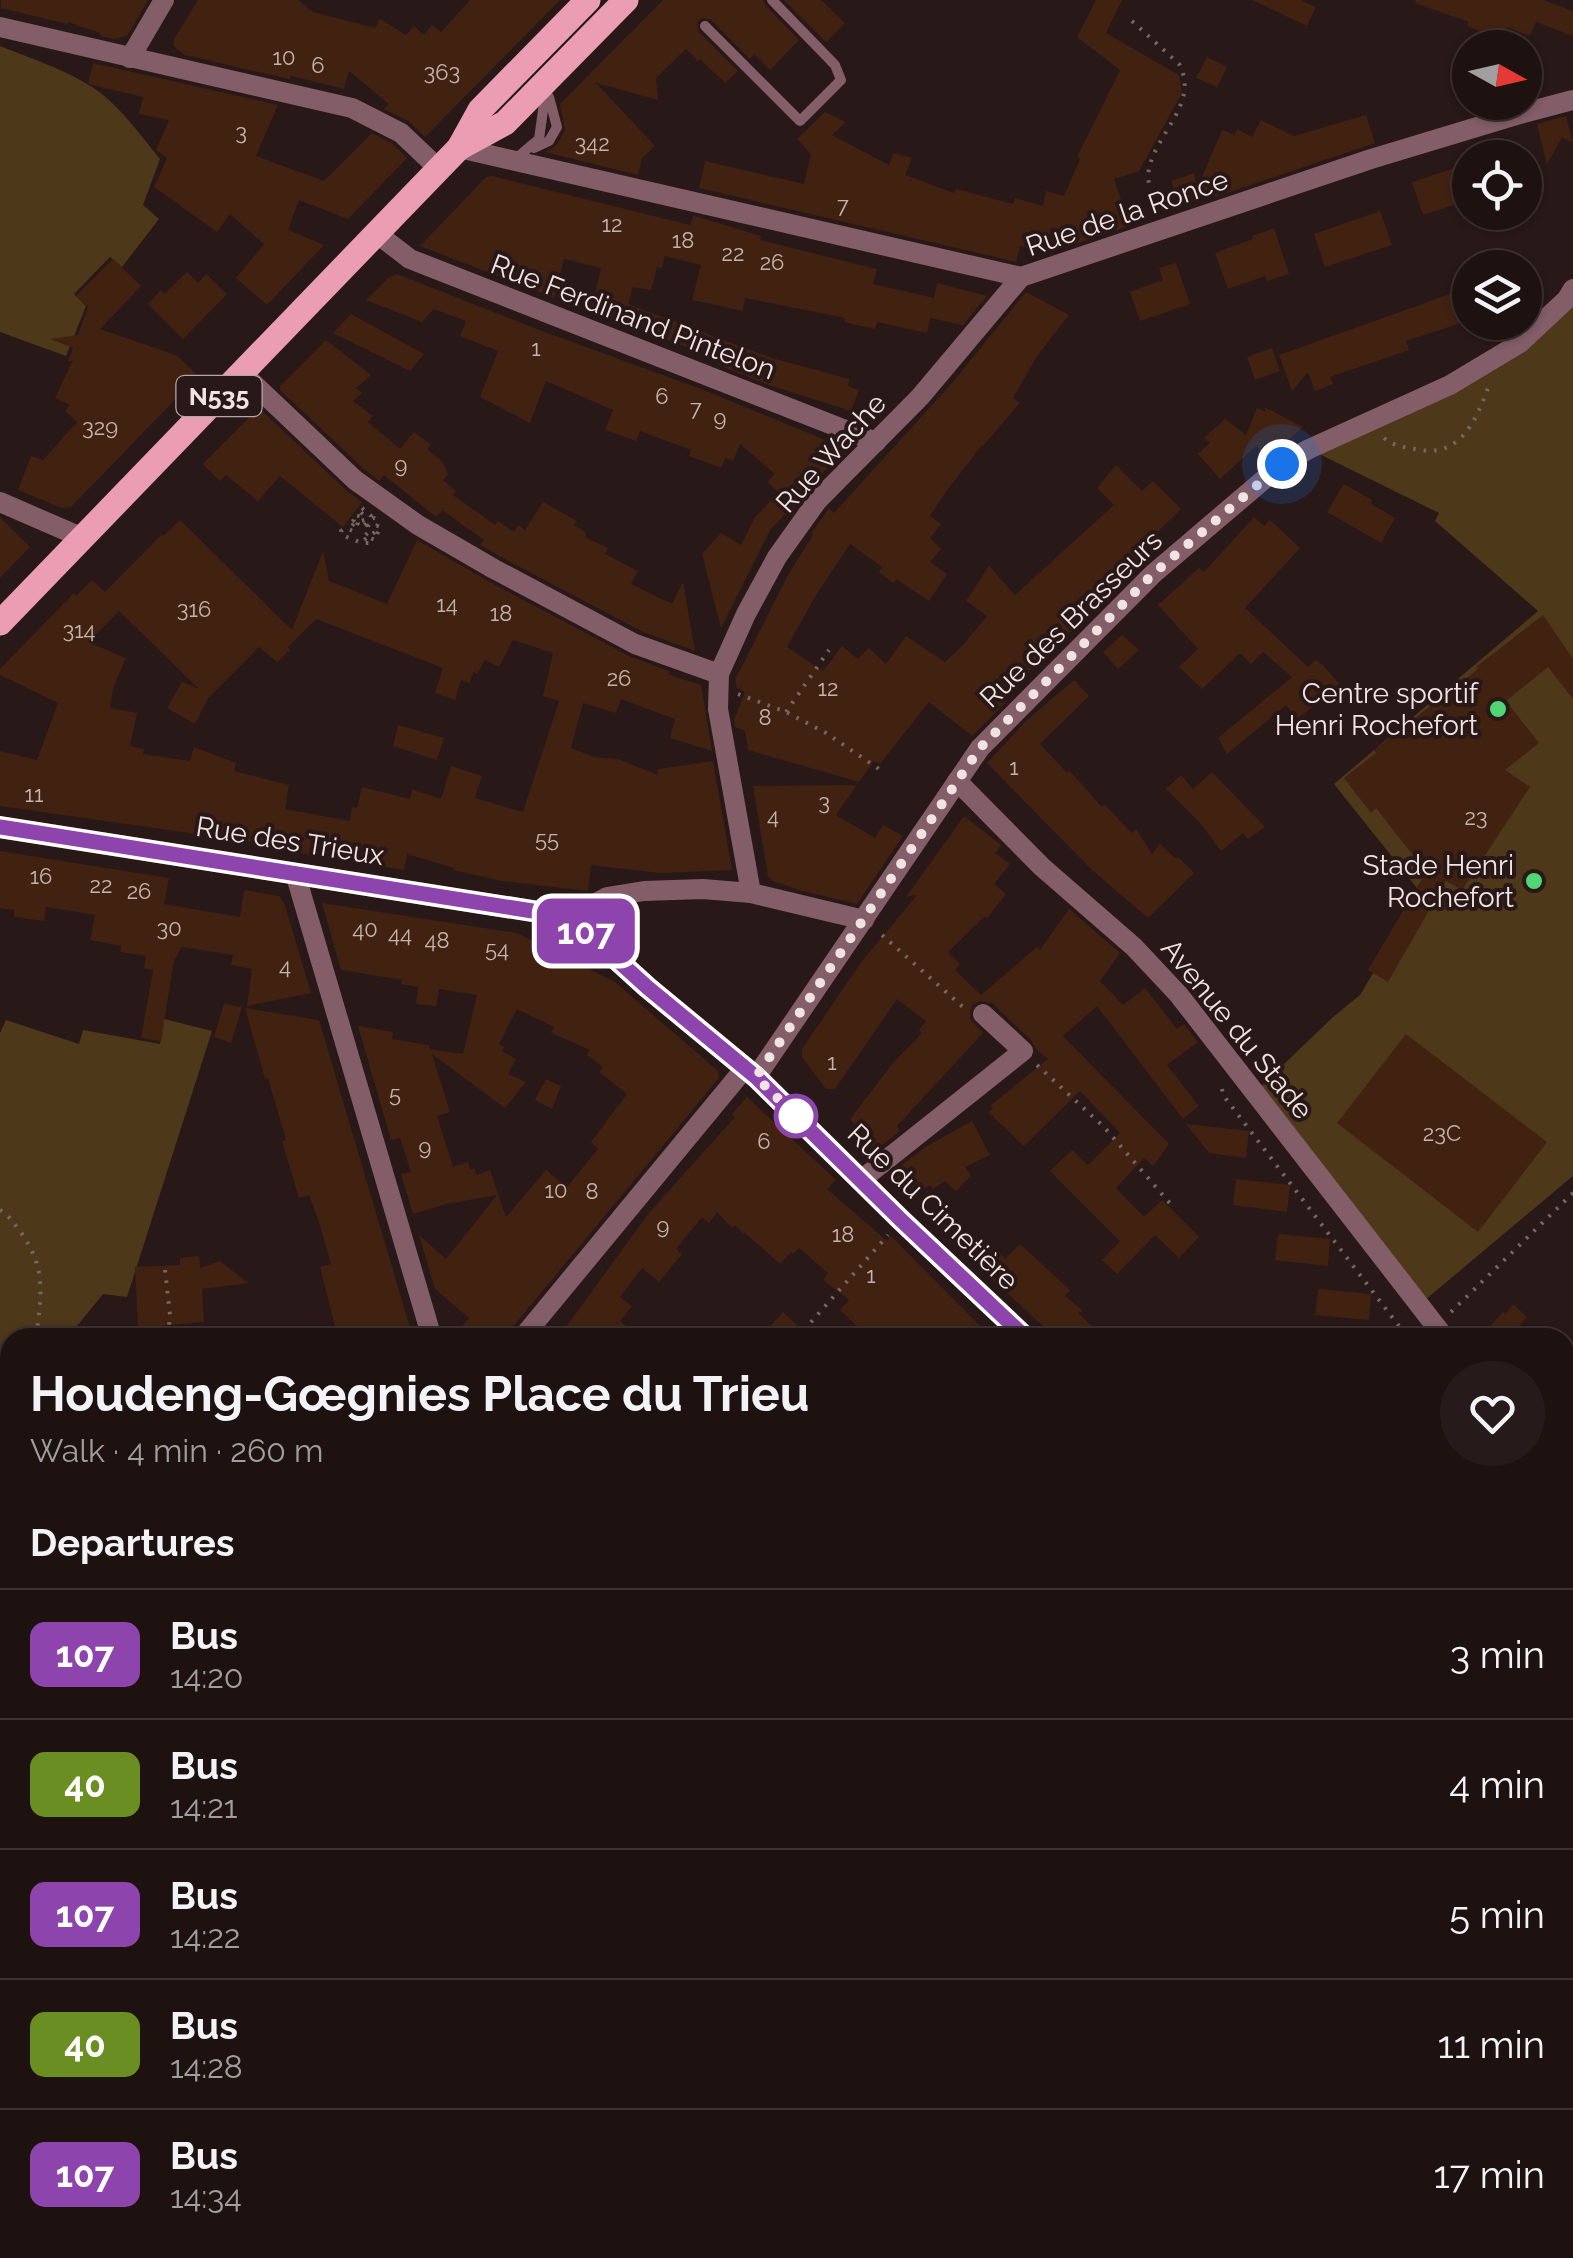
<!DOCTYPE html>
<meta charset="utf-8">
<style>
:root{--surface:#1e1211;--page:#261b1a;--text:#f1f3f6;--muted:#a19e9f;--line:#3c3231}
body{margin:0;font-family:Raleway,sans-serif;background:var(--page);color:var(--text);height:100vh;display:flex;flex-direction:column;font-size:38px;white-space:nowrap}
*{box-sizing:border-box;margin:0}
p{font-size:32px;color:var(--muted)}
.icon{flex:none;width:55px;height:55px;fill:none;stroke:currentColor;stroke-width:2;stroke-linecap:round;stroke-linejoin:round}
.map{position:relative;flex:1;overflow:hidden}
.details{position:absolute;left:0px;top:1328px;width:1575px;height:932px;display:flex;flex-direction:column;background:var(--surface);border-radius:30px 30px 0 0;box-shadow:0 2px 8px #0004,0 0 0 2px var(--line)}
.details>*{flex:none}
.badge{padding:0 20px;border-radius:15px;font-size:35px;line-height:65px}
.needle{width:65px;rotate:98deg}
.tools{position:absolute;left:1452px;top:30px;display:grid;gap:20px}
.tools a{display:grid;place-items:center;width:90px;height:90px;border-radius:50%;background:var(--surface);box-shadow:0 2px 8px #0004,0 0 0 2px var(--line);font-size:50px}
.you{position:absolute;width:50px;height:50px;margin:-25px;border:8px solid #fff;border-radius:50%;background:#1a73e8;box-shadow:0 0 0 15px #1a73e833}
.map>.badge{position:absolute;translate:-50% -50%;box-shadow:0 0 0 5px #fff}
h2{padding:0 30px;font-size:38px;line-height:90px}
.round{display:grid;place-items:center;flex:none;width:105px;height:105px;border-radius:52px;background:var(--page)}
.overview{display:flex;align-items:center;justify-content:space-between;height:170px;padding:0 30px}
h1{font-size:48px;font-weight:700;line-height:75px}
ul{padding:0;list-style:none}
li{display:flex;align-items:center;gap:30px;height:130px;padding:0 30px;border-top:2px solid var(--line)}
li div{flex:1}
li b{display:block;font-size:38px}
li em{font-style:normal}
li .badge{min-width:110px;font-weight:700;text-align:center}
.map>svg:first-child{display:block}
</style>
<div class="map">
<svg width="1573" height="2258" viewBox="0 0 1573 2258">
<rect width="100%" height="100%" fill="#281817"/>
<!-- green -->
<g fill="#4d381a">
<path d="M0,46C32,59 67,70 95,89C120,106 141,136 160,159L143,205L159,219L122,267L110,257L74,294L86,306L66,356L0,332Z"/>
<path d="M1573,289V1176L1419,1305L1255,1092L1333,1017L1360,995L1421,893L1334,784L1538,611L1435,521L1439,513L1309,449L1450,385Z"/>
<path d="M164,1019L212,1031L127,1297L103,1294L68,1337L10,1338V1409L0,1422V1033L6,1020L79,1044L83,1030L160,1044Z"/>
</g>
<!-- building -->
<g fill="#412211" fill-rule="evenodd">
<path d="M1,0H148L127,36L114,39L100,36V33L68,22L67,24L1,8Z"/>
<path d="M198,0H298L313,12L375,28L380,19L406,35L414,26L424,35L432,25L441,32L470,0H560L425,137L408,121L384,109L389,104L349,71L344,89L291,76L289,79L185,55L173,46L174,39Z"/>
<path d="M663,0H763L766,6L799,40L770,70L754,54L750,59L710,19L702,18L697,23L698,31L738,71L725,83L700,59L698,61L686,49L656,78L658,100L596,83L655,146L642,158L638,175L545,152L556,146L565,130L560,104Z"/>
<path d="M784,0H821L845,23L826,42Z"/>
<path d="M1096,0H1122L1106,33L1179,75L1182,93L1139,171L1114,179L1130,226L1072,245L1052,227L1046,251L1020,246L1016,262L699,188L705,161L804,184L811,154L797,139L825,112L846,122L832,135L889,165L894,153L912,158L905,175L927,183L954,193L956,189L1013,204L1015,198L1043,206L1046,191L1064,196L1080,159L1077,157L1120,70L1077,37Z"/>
<path d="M1252,0H1300L1316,7L1307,26Z"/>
<path d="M1416,0H1543L1573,11V36L1536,22L1530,36L1507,27L1502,40L1467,26L1469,22L1415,3Z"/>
<path d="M1207,57L1227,67L1217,87L1196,78Z"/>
<path d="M93,63L278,105L256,156L324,181L372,133L393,144L407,158L348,219L299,200L288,230L324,245L267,305L236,278L264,244L230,214L217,232L154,187L167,158L156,150L169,120L139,114L143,97L88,84Z"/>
<path d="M1366,115L1375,143L1215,197L1214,194L1179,205L1171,181L1194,173L1197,189L1222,130L1234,135L1237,129L1252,137L1261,120L1294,136Z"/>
<path d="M1566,116L1573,143L1562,137L1547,164L1537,124Z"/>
<path d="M1458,167L1469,200L1423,215L1412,182Z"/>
<path d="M492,176L690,225L693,216L702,218L761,236L760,240L877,269L873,284L934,298L937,283L987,296L963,325L930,318L927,333L877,322L875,329L844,322L845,318L745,298L743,311L692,300L701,265L665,256L662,268L657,267L651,290L633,287L628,304L772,358L849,379L848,386L859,390L851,411L769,385L718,365L720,360L591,311L601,268L564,259L554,298L420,246L486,177Z"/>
<path d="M1380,211L1392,245L1325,267L1314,234Z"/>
<path d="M1274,228L1289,274L1267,281L1265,276L1228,289L1215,253L1253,239L1252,236Z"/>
<path d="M113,259L141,286L100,329L178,356L198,376L71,507L62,508L18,490L31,456L43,460L77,422L65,411L70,405L55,398L73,360L68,362L73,348L50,339L78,335L88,307L76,296Z"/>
<path d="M1176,263L1190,304L1140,321L1130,292L1163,280L1159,268Z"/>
<path d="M187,272L198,283L206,274L227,294L183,339L148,304L161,290L164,294Z"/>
<path d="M397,274L534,328L701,389L835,444L838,456L806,491L789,517L785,514L770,530L721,628L702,554L721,533L741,545L754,519L778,492L767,482L775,474L740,444L733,461L725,458L721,468L689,456L691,450L640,431L636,441L605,430L613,410L546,381L530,423L480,397L498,351L460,336L466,321L434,309L422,322L366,300L389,277Z"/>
<path d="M1470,287V320L1406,341L1409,350L1330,377L1333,384L1315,391L1308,372L1292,391L1279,355Z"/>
<path d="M1026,292L1069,315L1037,356L1013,398L1020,403L983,446L982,445L945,493L930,516L941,524L930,538L941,549L930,562L947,574L929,601L896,579L893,583L879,572L882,567L850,544L816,595L787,647L823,671L842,646L858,659L869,648L886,664L906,636L945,662L963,645L987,616L966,601L989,566L1015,595L1114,505L1097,488L1116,465L1142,491L1153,481L1181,509L1141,548L1150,557L1002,696L1007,701L972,736L929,702L880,764L874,761L859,782L748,750L745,731L735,727L734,720L745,692L737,688L735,680L788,575L813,535L811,533L828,510L829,508L834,513L952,383Z"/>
<path d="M351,314L424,354L410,371L333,333Z"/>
<path d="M326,340L371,375L356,388L362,393L353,401L373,416L368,422L400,449L414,432L431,445L427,449L442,461L448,474L443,480L456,491L453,495L495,525L498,521L514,532L518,525L525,530L543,502L577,521L574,525L584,531L586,534L585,537L608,548L605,554L638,571L631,584L672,604L683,582L695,651L641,631L501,557L480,545L484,540L442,510L436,517L384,475L379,481L364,469L280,390V386Z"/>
<path d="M1272,348L1280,371L1255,380L1247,357Z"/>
<path d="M1264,407L1303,427L1267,458L1256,446L1220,479L1198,454L1210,443L1204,438L1225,419L1246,435L1257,408L1266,412Z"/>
<path d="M259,408L346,490L362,502L343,527L280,476L258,501L226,475L220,481L203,464Z"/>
<path d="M1344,484L1372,500L1371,504L1395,518L1381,543L1327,512Z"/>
<path d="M0,517L30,547L0,578Z"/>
<path d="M1254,517L1264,526L1270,520L1300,548L1245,608L1308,667L1315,660L1323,665L1347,693L1332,704L1327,698H1324L1297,719L1286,705L1227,754L1218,738L1292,677L1263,652L1251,664L1240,653L1202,689L1179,667L1198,649L1158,605L1199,568L1204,572Z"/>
<path d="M180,520L292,630L323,551L329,581L387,604L417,540L488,581L629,656L671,672L667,674L701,685L712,751L670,738L675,719L621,699L616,713L583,703L571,748L594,757L618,759L658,775V769L713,761L732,870L660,873L591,865L588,891L502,881L453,870L454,868L407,854L404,870L281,850L260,843L0,806V751L37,760L58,703L0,675V669L74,593L76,596L92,580L105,592L162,534L163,536ZM119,611L199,689L182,682L167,708L195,724L208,698L259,647L277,662L290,650L288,647L316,619L443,668L435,693L455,700L461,680L470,683L473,672L477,674L485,660L499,667L513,640L553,653L543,696L559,701L523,812L475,798L482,776L451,766L441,799L412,789L410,799L362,787L357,808L352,807L350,821L285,809L289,785L234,771L236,763L194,747L190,761L143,754L144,749L130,746L137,713L110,708L113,688L126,658L88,642Z"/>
<path d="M1543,615L1573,659V699L1548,667L1506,701L1539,743L1505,770L1530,787L1462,890L1446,881L1388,982L1368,970L1426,872L1376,808L1371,813L1344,778L1376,753L1374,750L1478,669L1476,667Z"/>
<path d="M1122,635L1139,650L1118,669L1103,652Z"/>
<path d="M1074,680L1089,696L1040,744L1067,773L1069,770L1102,807L1105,805L1132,833L1136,829L1152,854L1160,844L1176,859L1178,857L1194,873L1148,918L1091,869L987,763L1027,720Z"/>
<path d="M398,725L444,738L437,760L393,746Z"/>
<path d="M1212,772L1265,827L1248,839L1243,833L1221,851L1200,823L1166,789L1181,775L1193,789Z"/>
<path d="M857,785L836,815L875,838L883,825L903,836L857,904L802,891L773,881L768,876L753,786Z"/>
<path d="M964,816L1001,845L995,853L1010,864L994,884L1006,894L987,918L985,916L948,952L960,964L955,970L981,995L1037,947L1040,950L1069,909L1120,953L1100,981L1123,1005L1145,988L1177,1029L1184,1024L1198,1042L1167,1065L1199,1106L1183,1119L1097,1006L1063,1036L1169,1144L1153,1166L1144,1158L1116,1188L1144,1217L1162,1200L1199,1237L1179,1258L1155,1235L1117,1274L1102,1260L1120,1241L1050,1171L1072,1150L1088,1165L1120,1133L1080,1091L1024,1146L988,1112L993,1109L991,1105L1048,1059L1036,1049L1032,1041L992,1003L980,1001L972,1005L970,1012V1019L983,1033L897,1126L900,1131L874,1152L850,1119L893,1063L922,1033L919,1030L926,1021L897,999L835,1089H826L802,1057V1049L862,961L917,895L906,897Z"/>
<path d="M0,851L169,878L164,904L222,914L240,917L244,890L279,896L284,902L311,993L247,1006L252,969L231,965L233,955L182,947L174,960L161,1041L141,1038L153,970L144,968L146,956L120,952L121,946L90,940L95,915L46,907L44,921L14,917V910L0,908Z"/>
<path d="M322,903L517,933L615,982L718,1071L719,1078L511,1329L507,1338H453L469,1318L435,1289L419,1235L446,1259L497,1195L446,1204L413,1214L401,1174L411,1172L400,1138L391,1140L358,1026L393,1032L392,1039L429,1045V1049L463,1054L477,995L439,989L436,1006L416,1004L418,987L401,984L402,980L341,970ZM517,1009L554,1027L551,1033L590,1050L587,1055L603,1067L599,1072L627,1094L591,1142L598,1149L567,1187L546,1170L506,1217L490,1170L477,1175L474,1168L470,1170L468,1162L453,1167L437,1116L450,1112L432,1054L505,1108L526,1082L508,1074L516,1059L502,1051L504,1047L499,1044Z"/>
<path d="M224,1004L242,1007L231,1043L214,1037Z"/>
<path d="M245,1008L319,1020L413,1338H338L320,1267L331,1264L318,1219L309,1195L299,1198L282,1141L286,1140L268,1078L265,1079Z"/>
<path d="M1406,1034L1547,1142L1478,1232L1337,1123Z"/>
<path d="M546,1079L561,1086L552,1109L535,1100Z"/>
<path d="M747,1097L836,1180L827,1189L887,1241L891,1236L992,1338H869L840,1310L849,1300L823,1280L828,1273L799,1248L793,1254L791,1252L780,1264L745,1233L743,1234L735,1225L732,1228L717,1212L709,1223L702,1217L676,1249L682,1254L659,1282L642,1268L620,1297L632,1306L620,1321L640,1338H555L569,1323L648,1214L735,1117L732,1114Z"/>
<path d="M972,1121L990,1155L965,1167L971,1176L956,1191L945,1181L933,1189L930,1185L908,1198L890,1174L924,1148Z"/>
<path d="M1186,1124L1249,1131L1246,1158L1209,1153Z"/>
<path d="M1236,1179L1290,1185L1287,1212L1233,1205Z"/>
<path d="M1278,1234L1330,1239L1328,1266L1275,1260Z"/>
<path d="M987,1241L1005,1259L1020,1244L1070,1290L1065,1296L1083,1311L1078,1313L1105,1338H1056L970,1259Z"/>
<path d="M199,1256L200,1268L220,1261L248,1283L202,1289L204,1322L138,1328L135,1267L180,1265V1258Z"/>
<path d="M1318,1289L1371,1294L1369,1320L1315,1315Z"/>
<path d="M1513,1304L1527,1317L1519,1326L1532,1338H1480L1503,1312L1506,1314Z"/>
<path d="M783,1312L797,1325L786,1338H760Z"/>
</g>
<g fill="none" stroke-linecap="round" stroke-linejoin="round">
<!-- path -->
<g stroke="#756766" stroke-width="4" stroke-dasharray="2.5 8" stroke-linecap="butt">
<path d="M1132,21L1179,64C1200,103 1156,133 1149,169C1146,183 1153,196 1157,209"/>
<path d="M1384,438C1394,446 1403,447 1415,449C1459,459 1475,423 1488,388"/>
<path d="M362,508L371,516V518L361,521L363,526L374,518L379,521L377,526L370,524L368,526L370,531L362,538L364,540L379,529L375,540L370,538V543H362L342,535L341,531L346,528L353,531L358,523L357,520L352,526L349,524L354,520V515L364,517V515L359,511Z"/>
<path d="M738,694L786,712L826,733L882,771"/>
<path d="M786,712L829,650"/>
<path d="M882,935L964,1008"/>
<path d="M1037,1065L1104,1127L1174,1208"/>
<path d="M1222,1089L1223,1095L1408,1338"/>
<path d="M0,1210C10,1216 15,1225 22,1234C47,1270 41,1297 36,1338"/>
<path d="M165,1270L170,1315L168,1338"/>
<path d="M1451,1312L1573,1193"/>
<path d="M797,1338L888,1235"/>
<path d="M0,1397L10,1387"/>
<path d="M120,2250L126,2258"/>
<path d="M160,2250L166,2258"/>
<path d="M1131,2250L1132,2258"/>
</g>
<!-- service -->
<g stroke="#835d68" stroke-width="10">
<path d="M705,26L800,121L841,80L835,65L772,0"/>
<path d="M534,148L549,141L557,127L549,97"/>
<path d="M514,160L539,139L546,89"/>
</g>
<!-- minor -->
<g stroke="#835d68" stroke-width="20">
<path d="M0,27L352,108L401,133L439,169"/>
<path d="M130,58L164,0"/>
<path d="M459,148L1021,277L1371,159L1520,114L1573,100"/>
<path d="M376,233L410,259L876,442"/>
<path d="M241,372L355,480L418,525L494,569L635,644L719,674"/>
<path d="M0,502L83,538"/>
<path d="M957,781L1042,867L1134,947L1179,995L1445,1338"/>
<path d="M295,873L432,1338"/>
<path d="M751,893L718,709L719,674L746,614L777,557L817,501L920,397L1021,277"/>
<path d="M570,917L607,897L644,891L703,889L751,893L864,920"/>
<path d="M756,1077L980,748L1153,574L1282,464L1309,449L1450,385L1520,343L1567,299L1573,289"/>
<path d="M861,1180L1023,1051L983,1014"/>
<path d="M522,1338L745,1068"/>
<path d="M1565,1453L1573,1460"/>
<path d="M0,1475L10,1474"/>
<path d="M1565,1645L1573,1639"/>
<path d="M0,1858L10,1866"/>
<path d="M1565,2056L1573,2052"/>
<path d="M355,2258L374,2250"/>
</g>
<!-- tertiary -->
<g stroke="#835d68" stroke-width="22">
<path d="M0,827L570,917L647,987L756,1077L901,1220L1026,1338"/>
<path d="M1565,1964L1573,1974"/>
</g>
<!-- primary -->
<g stroke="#eb9db4" stroke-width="25">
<path d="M459,148L505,123L626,0"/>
<path d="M0,623L459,148L480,110L588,0"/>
</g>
</g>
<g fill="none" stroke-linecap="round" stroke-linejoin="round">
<!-- line casing -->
<g stroke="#fff" stroke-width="22">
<path id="line" d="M0,827L570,917L647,987L756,1077L901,1220L1026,1338"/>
</g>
<!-- line -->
<use href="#line" stroke="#8e44ad" stroke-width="15"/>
<!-- walk -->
<path stroke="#f0e4e3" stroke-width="10" stroke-dasharray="0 18" d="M796,1116L806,1126L756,1077L980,748L1153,574L1282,464"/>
</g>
<!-- markers -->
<g fill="#50d674" stroke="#281817" stroke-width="4">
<circle cx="1498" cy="709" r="10"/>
<circle cx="1534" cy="881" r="10"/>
</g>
<circle fill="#fff" stroke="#8e44ad" stroke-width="5" cx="796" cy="1116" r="20"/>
<g text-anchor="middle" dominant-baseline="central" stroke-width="8" stroke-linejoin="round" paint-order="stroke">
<!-- number labels -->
<g font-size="22" fill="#c4b4ae">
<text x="284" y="57">10</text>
<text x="318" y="65">6</text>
<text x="442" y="72">363</text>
<text x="241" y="132">3</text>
<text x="592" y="143">342</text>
<text x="843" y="205">7</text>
<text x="612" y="224">12</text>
<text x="683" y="240">18</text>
<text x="733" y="253">22</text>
<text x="772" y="262">26</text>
<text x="536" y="348">1</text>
<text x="662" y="396">6</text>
<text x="696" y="408">7</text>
<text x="720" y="418">9</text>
<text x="100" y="427">329</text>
<text x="401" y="465">9</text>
<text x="447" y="604">14</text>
<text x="194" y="609">316</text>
<text x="501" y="613">18</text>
<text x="79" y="630">314</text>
<text x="619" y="678">26</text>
<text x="828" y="688">12</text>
<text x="765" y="717">8</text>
<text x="1014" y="767">1</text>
<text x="34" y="794">11</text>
<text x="824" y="802">3</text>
<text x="773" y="816">4</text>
<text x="1476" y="817">23</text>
<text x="547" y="839">55</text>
<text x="41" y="876">16</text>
<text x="101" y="885">22</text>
<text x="139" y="891">26</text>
<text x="169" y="928">30</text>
<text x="365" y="929">40</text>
<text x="400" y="934">44</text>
<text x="437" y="940">48</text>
<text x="497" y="949">54</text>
<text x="285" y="966">4</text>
<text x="832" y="1062">1</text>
<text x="395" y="1094">5</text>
<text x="1442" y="1133">23C</text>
<text x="764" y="1141">6</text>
<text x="425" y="1147">9</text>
<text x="556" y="1190">10</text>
<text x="592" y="1191">8</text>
<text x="663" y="1226">9</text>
<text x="843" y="1234">18</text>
<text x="871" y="1275">1</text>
</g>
<!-- shield labels -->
<rect fill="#281817" stroke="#b4a7a6" stroke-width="2.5" x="176.5" y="376" width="85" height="40" rx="8"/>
<g font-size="25" font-weight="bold" fill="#f0e4e3">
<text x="219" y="396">N535</text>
</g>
<!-- street labels -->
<g font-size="28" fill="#f0e4e3" stroke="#281817">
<text transform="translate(1127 213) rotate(-19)">Rue de la Ronce</text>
<text transform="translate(633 317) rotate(21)">Rue Ferdinand Pintelon</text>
<text transform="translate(831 453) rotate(-48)">Rue Wache</text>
<text transform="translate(1071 619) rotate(-44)">Rue des Brasseurs</text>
<text transform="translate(290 841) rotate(9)">Rue des Trieux</text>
<text transform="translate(1237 1029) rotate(51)">Avenue du Stade</text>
<text transform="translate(933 1207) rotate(44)">Rue du Cimetière</text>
</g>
<!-- poi labels -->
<g font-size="28" fill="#f0e4e3" stroke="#281817" text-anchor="end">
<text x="1478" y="693">Centre sportif<tspan x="1478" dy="32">Henri Rochefort</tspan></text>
<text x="1514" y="865">Stade Henri<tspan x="1514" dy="32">Rochefort</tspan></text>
</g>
</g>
</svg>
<div class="tools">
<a><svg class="needle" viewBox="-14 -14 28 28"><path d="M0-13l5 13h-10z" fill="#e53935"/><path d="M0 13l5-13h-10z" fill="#a19e9f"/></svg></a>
<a><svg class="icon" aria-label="locate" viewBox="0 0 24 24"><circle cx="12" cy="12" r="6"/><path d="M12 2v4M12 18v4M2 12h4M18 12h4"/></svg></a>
<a><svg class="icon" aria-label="layers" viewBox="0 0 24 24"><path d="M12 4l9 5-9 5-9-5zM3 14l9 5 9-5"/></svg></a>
</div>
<div class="you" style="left:1282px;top:464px"></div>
<b class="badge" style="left:586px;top:931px;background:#8e44ad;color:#fff">107</b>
<section class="details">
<div class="overview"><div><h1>Houdeng-Gœgnies Place du Trieu</h1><p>Walk · 4 min · 260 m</p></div><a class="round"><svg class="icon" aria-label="heart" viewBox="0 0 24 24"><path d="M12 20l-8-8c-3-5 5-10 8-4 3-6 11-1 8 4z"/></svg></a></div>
<h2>Departures</h2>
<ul>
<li><span class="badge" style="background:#8e44ad;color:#fff">107</span><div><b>Bus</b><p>14:20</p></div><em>3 min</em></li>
<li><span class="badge" style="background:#6b8e23;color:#fff">40</span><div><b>Bus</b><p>14:21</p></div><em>4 min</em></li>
<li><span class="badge" style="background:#8e44ad;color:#fff">107</span><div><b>Bus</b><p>14:22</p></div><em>5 min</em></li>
<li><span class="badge" style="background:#6b8e23;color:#fff">40</span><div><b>Bus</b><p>14:28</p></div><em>11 min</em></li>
<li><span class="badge" style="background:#8e44ad;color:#fff">107</span><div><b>Bus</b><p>14:34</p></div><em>17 min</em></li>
</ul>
</section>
</div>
